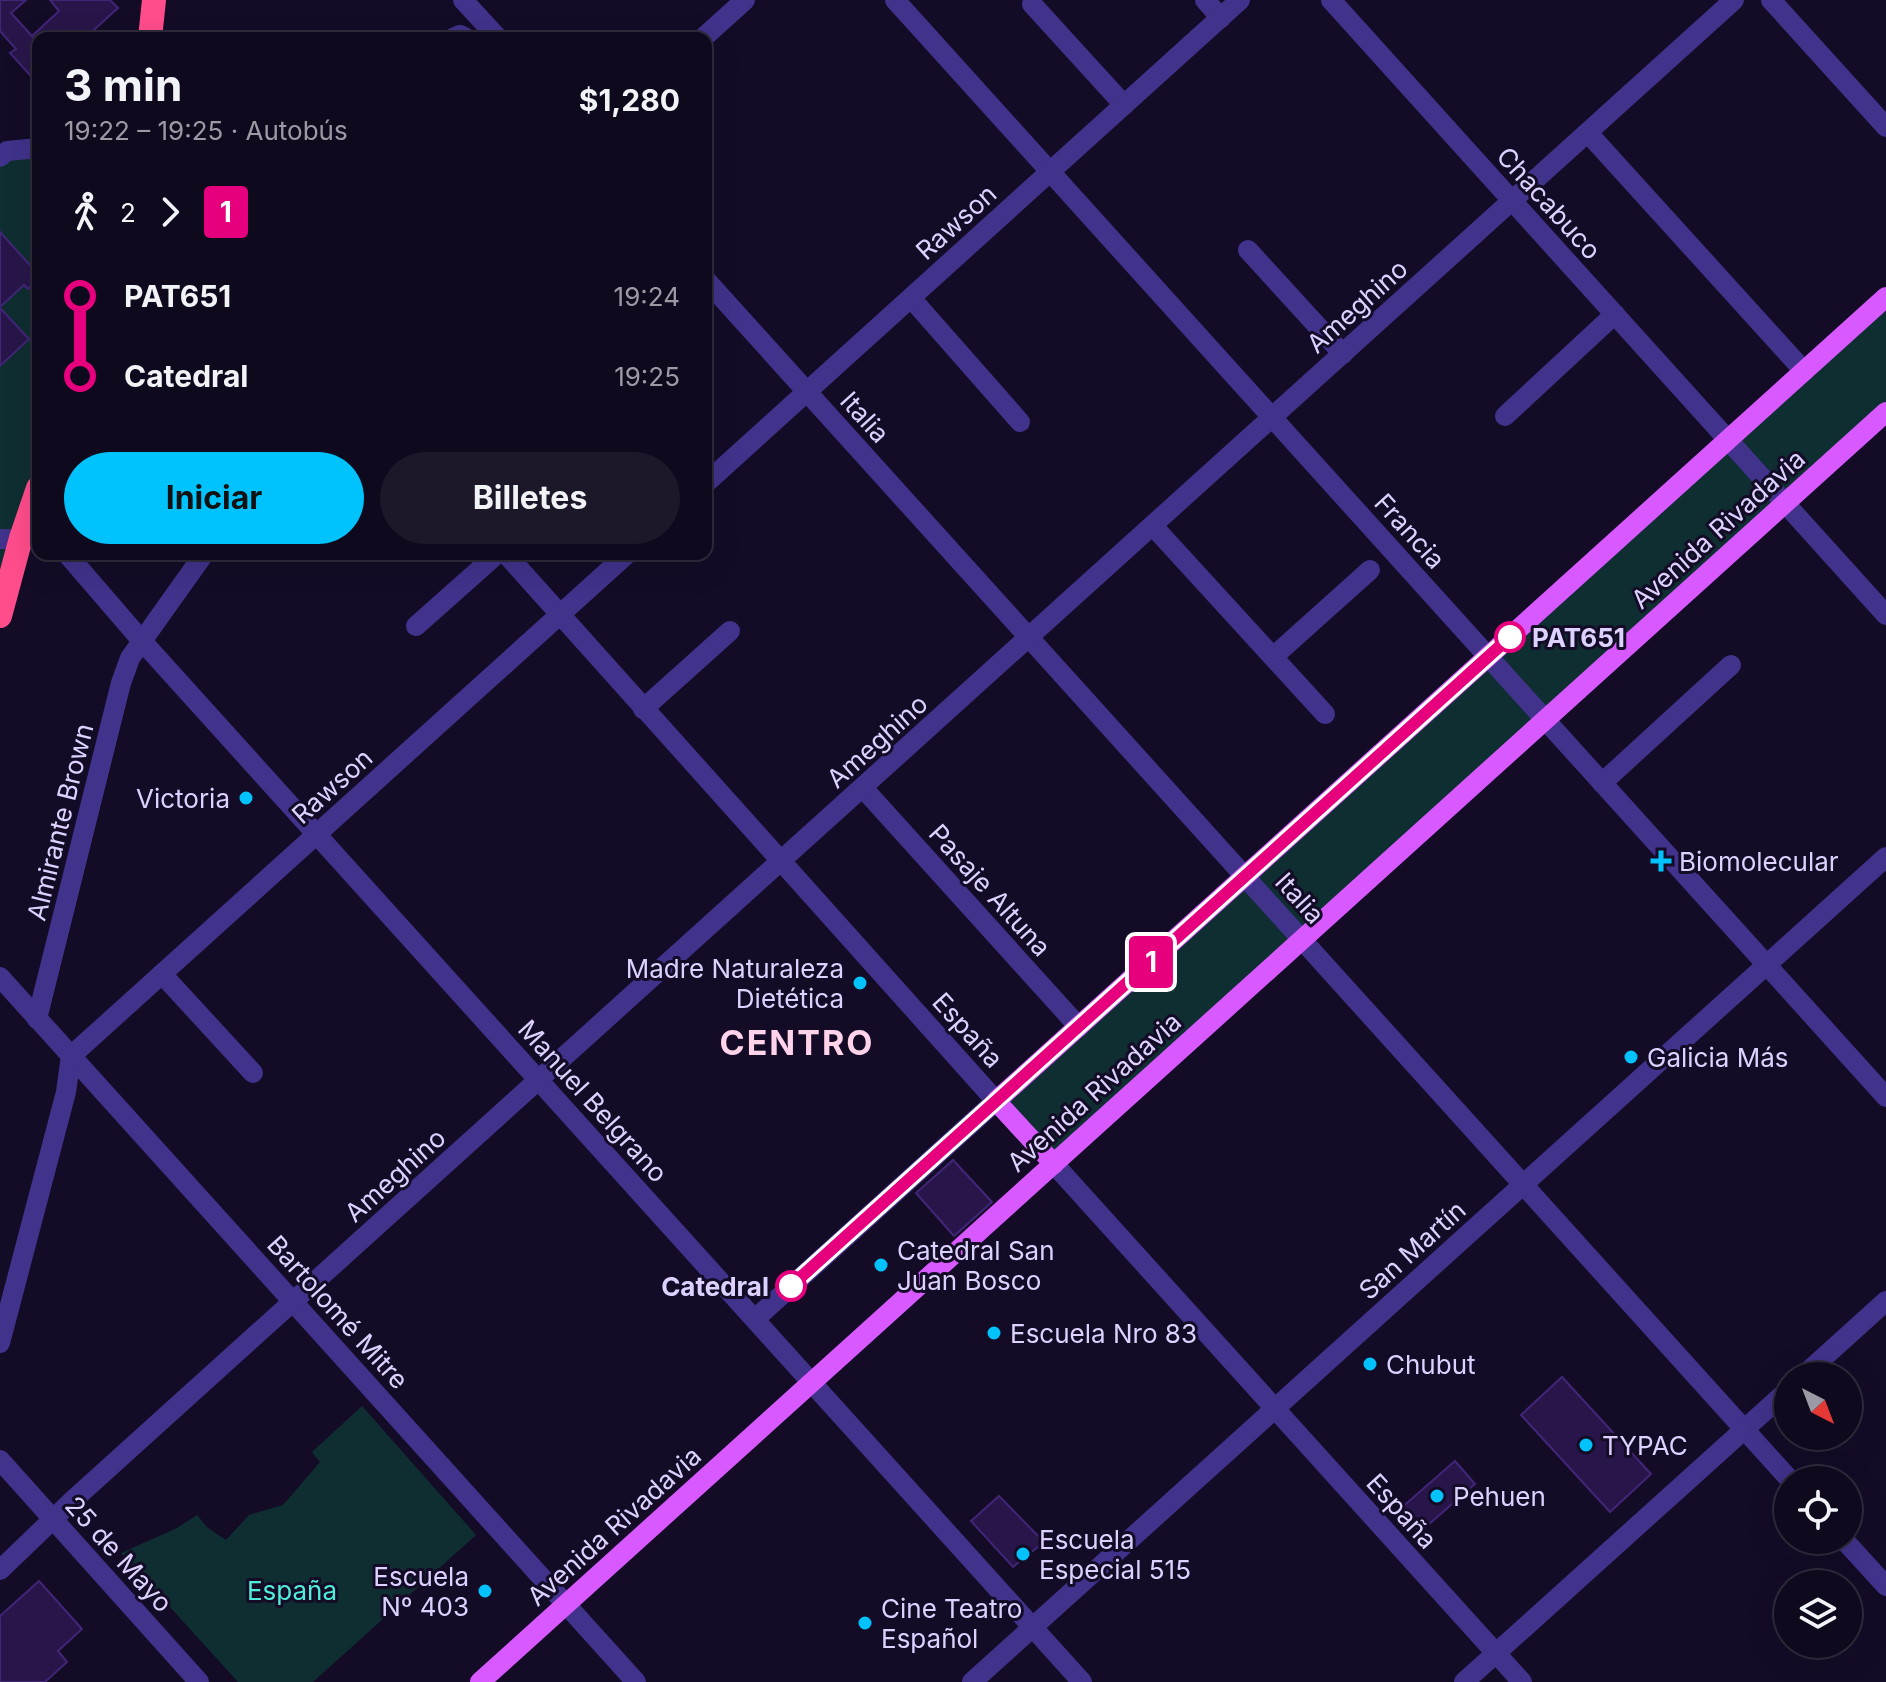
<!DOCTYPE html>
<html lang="es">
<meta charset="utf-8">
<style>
:root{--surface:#0f091d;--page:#1d172a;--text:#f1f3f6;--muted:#9b9aa4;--line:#2f2a3b;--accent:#00c2fd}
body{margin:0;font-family:Inter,sans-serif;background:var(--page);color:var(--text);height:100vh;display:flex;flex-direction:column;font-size:30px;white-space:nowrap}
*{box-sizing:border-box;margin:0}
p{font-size:26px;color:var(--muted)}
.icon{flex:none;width:44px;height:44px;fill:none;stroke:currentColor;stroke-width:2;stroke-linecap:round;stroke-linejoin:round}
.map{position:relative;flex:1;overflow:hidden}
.side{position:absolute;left:32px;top:32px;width:680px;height:528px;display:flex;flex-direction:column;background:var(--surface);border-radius:16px;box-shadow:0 8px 32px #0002,0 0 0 2px var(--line)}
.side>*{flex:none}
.badge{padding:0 16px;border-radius:6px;font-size:28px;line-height:52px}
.needle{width:52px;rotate:138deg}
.buttons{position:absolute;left:1774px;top:1362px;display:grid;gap:16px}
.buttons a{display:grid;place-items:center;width:88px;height:88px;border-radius:50%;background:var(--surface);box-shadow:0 8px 32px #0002,0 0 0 2px var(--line);font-size:40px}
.map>.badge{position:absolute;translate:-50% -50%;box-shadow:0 0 0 4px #fff}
.legs{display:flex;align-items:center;gap:12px;height:88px;padding:0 32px;font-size:26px}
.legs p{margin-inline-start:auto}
.headline{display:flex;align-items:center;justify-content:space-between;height:136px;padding:0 32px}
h1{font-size:44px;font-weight:700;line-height:60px}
.button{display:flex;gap:16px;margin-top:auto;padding:16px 32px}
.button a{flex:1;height:92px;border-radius:48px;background:var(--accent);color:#111;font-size:32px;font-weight:700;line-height:92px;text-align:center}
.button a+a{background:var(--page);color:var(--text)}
ul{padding:0 32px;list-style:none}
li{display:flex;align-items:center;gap:28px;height:80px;font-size:30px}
li i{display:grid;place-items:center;width:12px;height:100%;margin:0 10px;background:currentColor}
li i::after{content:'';width:20px;height:20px;margin:-10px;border:6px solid;border-radius:50%;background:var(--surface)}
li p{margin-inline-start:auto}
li:first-child i{background:linear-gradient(#0000 50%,currentColor 0)}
li:last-child i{background:linear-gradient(currentColor 50%,#0000 0)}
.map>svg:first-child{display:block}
</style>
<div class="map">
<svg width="1886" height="1682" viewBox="0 0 1886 1682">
<rect width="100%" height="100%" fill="#140c27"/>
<!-- green -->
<g fill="#0f2e31">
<path d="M38,148V488L0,616V157Z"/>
<path d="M1886,297V412L1054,1164L996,1101Z"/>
<path d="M362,1406L476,1535L313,1682H238L121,1553L177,1528L197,1515L208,1528L226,1540L249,1515L283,1505L320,1462L312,1452Z"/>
</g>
<!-- building -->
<g fill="#28164a" stroke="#412678" stroke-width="2">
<path d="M0,0H26L11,13L32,36L59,11L50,0H110L118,8L85,38H34L38,42V84L10,53L16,49L0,31Z"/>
<path d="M0,232L38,274V280L28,289L24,285L0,307Z"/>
<path d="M0,308L29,339L0,366Z"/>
<path d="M953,1160L992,1202L954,1236L916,1193Z"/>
<path d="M1562,1377L1651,1474L1610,1512L1521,1415Z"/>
<path d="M1455,1461L1475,1484L1420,1532L1400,1509Z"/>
<path d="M999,1496L1044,1542L1013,1567L971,1521Z"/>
<path d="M39,1581L82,1629L58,1651L67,1662L45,1682H0V1616Z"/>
</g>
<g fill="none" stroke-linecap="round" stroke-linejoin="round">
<!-- minor -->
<g stroke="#41328b" stroke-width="20">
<path d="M463,0L498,38"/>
<path d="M895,0L1886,1097"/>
<path d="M1205,0L1221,18"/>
<path d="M1331,0L1886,615"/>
<path d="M1771,0L1886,127"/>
<path d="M1032,4L1124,105"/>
<path d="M453,38L460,35L466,38"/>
<path d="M703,38L745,0"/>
<path d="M1588,133L1804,371"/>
<path d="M0,157L7,151L38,148"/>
<path d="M1248,250L1343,354"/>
<path d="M706,280L1790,1480"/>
<path d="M911,298L1020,422"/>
<path d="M1505,416L1615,314"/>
<path d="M706,483L1240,0"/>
<path d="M1153,526L1325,714"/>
<path d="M0,539L38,540"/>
<path d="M67,554L142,641L1082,1682"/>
<path d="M506,554L996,1101L755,1319"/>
<path d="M416,626L497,554"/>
<path d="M1274,656L1370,570"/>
<path d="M643,709L730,631"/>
<path d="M1602,783L1731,665"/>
<path d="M863,788L1079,1027"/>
<path d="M162,974L253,1073"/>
<path d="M0,977L636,1682"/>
<path d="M37,1019L121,683L130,658L204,554"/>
<path d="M71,1056L627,554"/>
<path d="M1054,1164L1522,1682"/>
<path d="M0,1343L66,1092L71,1056"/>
<path d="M1803,1376L1886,1301"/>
<path d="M0,1460L199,1682"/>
<path d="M1844,1540L1886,1586"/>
<path d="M0,1570L72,1501L1734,0"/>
<path d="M972,1682L1886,857"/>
<path d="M1464,1682L1788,1390"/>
</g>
<!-- major -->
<g stroke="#d759ff" stroke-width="20">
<path d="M1054,1164L996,1101L1886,297"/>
<path d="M480,1682L1886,412"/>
</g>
<!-- highway -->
<g stroke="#ff4d8b" stroke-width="24">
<path d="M150,38L154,0"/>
<path d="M0,616L21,538L38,488"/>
</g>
</g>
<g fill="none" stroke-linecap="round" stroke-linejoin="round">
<!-- line-1 casing -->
<g stroke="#fff" stroke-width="18">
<path id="line-1" d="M791,1286L1510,637"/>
</g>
<!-- line-1 -->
<use href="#line-1" stroke="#e6007e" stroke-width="12"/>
</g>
<!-- markers -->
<g fill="#fff" stroke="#e6007e" stroke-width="4">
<circle cx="1510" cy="637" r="14"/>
<circle cx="791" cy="1286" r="14"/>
</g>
<g fill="#00c2fd" stroke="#140c27" stroke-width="3">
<circle cx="246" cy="798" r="8"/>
<path d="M1657 849h8v8h8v8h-8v8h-8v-8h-8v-8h8z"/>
<circle cx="860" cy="983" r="8"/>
<circle cx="1631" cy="1057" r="8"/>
<circle cx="881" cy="1265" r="8"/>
<circle cx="994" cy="1333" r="8"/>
<circle cx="1370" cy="1364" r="8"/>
<circle cx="1586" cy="1445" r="8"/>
<circle cx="1437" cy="1496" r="8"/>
<circle cx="1023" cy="1554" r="8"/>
<circle cx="485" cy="1591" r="8"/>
<circle cx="865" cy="1623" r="8"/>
</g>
<g text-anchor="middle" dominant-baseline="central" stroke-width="6" stroke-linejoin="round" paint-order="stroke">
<!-- street labels -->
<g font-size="26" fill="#ddd2ff" stroke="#140c27">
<text transform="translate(1549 203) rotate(48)">Chacabuco</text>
<text transform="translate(956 222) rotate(-42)">Rawson</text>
<text transform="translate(1357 306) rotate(-42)">Ameghino</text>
<text transform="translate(865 417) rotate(48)">Italia</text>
<text transform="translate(1718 529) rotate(-42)">Avenida Rivadavia</text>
<text transform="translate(1410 531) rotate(48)">Francia</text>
<text transform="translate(877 741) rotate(-42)">Ameghino</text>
<text transform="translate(332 786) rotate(-42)">Rawson</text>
<text transform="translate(60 822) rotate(-76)">Almirante Brown</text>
<text transform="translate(990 890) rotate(48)">Pasaje Altuna</text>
<text transform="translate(1300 898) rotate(48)">Italia</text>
<text transform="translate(968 1030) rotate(48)">España</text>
<text transform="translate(1094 1092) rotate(-42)">Avenida Rivadavia</text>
<text transform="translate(593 1101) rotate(48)">Manuel Belgrano</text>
<text transform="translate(395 1175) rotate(-42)">Ameghino</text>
<text transform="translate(1412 1250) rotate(-42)">San Martín</text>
<text transform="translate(338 1312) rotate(48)">Bartolomé Mitre</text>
<text transform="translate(1402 1511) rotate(48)">España</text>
<text transform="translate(614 1526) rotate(-42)">Avenida Rivadavia</text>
<text transform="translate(119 1554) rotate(48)">25 de Mayo</text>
</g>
<!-- stop labels -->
<g font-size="26" font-weight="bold" fill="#ddd2ff" stroke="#140c27" text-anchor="start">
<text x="1532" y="637">PAT651</text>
<text x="769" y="1286" text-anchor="end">Catedral</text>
</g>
<!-- poi labels -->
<g font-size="26" fill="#ddd2ff" stroke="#140c27" text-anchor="start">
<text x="230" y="798" text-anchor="end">Victoria</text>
<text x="1679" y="861">Biomolecular</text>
<text x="844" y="968" text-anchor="end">Madre Naturaleza<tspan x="844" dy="30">Dietética</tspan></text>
<text x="1647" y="1057">Galicia Más</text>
<text x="897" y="1250">Catedral San<tspan x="897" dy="30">Juan Bosco</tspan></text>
<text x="1010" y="1333">Escuela Nro 83</text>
<text x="1386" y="1364">Chubut</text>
<text x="1602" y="1445">TYPAC</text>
<text x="1453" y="1496">Pehuen</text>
<text x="1039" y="1539">Escuela<tspan x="1039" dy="30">Especial 515</tspan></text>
<text x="469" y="1576" text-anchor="end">Escuela<tspan x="469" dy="30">Nº 403</tspan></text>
<text x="881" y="1608">Cine Teatro<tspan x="881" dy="30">Español</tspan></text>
</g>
<!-- park labels -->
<g font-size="26" fill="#50edda" stroke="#140c27">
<text x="292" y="1590">España</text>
</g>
<!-- district labels -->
<g font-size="34" font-weight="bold" letter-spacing="2" fill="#ffd4ea" stroke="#140c27">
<text x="797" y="1042">CENTRO</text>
</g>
</g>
</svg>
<div class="buttons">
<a><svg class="needle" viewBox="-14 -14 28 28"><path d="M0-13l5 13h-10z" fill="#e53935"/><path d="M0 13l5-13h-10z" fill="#9b9aa4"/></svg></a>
<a><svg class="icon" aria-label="locate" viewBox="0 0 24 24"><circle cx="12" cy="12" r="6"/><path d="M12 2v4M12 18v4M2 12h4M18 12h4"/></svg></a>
<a><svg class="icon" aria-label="layers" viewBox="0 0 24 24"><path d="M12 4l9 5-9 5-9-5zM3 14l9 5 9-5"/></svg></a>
</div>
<b class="badge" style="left:1151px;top:962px;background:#e6007e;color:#fff">1</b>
<section class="side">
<div class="headline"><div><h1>3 min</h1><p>19:22 – 19:25 · Autobús</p></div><b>$1,280</b></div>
<div class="legs"><svg class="icon" aria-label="walk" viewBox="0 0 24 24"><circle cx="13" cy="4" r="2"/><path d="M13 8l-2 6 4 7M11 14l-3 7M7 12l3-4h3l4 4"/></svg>2<svg class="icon" aria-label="forward" viewBox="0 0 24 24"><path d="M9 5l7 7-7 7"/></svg><b class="badge" style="background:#e6007e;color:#fff">1</b></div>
<ul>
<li><i style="color:#e6007e"></i><b>PAT651</b><p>19:24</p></li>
<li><i style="color:#e6007e"></i><b>Catedral</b><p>19:25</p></li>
</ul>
<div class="button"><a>Iniciar</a><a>Billetes</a></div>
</section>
</div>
